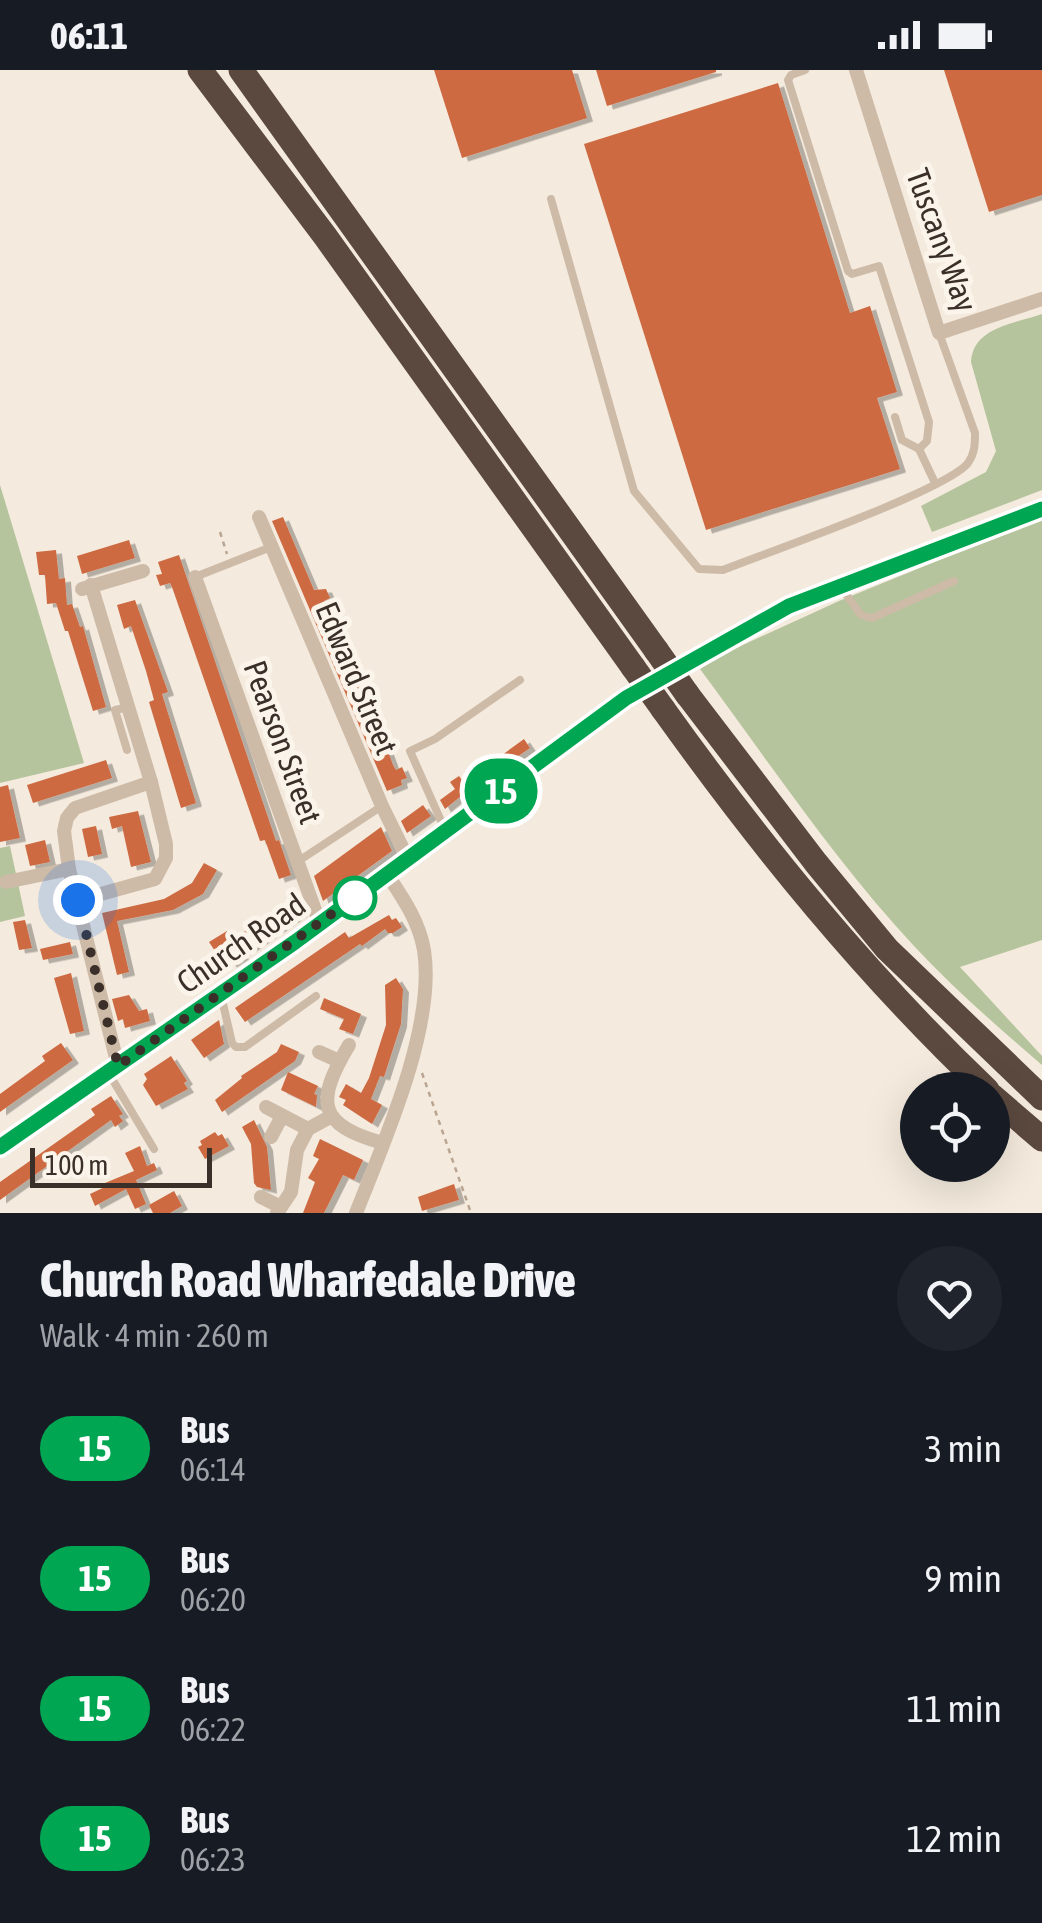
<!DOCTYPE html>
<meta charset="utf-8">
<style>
:root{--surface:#171b24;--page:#20242c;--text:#f1f3f6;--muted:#9ea1a6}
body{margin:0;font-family:"Asap Condensed",sans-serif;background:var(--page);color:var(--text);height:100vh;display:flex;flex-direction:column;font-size:38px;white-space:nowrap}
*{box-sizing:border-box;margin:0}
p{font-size:32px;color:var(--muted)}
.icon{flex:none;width:55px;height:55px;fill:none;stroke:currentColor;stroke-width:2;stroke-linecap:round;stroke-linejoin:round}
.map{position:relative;height:1143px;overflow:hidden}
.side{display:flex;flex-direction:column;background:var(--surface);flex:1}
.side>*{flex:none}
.badge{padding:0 20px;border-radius:32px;font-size:35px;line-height:65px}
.tools{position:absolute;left:900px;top:1002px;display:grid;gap:20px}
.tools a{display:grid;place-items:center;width:110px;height:110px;border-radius:50%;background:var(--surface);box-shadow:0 10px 40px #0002;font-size:50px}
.scale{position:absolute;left:30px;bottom:25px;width:182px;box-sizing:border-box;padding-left:10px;border:5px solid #3a2f29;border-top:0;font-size:28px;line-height:35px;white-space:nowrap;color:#3a2f29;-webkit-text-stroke:8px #fbf4ea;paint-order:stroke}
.you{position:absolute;width:50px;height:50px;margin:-25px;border:8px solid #fff;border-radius:50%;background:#1a73e8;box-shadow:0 0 0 15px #1a73e833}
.map>.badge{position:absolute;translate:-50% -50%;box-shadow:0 0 0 5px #fff}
.round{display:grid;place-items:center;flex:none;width:105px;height:105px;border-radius:52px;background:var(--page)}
.summary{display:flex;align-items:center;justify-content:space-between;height:170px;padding:0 40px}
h1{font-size:48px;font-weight:800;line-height:75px}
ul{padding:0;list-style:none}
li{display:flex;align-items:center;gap:30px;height:130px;padding:0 40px}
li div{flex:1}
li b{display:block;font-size:38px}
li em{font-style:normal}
li .badge{min-width:110px;font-weight:700;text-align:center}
.status{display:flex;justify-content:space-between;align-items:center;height:70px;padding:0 50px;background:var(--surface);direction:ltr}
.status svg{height:28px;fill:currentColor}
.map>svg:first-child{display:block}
</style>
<div class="status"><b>06:11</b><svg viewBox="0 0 49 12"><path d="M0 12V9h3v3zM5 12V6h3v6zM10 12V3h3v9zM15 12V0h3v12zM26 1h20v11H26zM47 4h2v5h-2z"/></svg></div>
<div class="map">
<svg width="1042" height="1143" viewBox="0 0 1042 1143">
<defs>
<filter id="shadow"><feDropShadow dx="6" dy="3.5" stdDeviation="0" flood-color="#0004"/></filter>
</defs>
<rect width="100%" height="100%" fill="#f4eadd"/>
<!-- green -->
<g fill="#b5c49c">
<path d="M1042,244V420L932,462L921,436L986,402L996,381L971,292C973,257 1014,254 1042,244Z"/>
<path d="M0,415L84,693L0,713Z"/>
<path d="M1042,448V870L960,897L1042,986V995C998,957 954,919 914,876C835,791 769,692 700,599L723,584L839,531Z"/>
<path d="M10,776L25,846L0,852V778Z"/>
</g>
<!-- building -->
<g fill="#cd6a42" filter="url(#shadow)">
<path d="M434,0H572L587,48L462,88Z"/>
<path d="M596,0H716V2L607,36Z"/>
<path d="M944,0H1042V125L989,142Z"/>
<path d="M778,13L850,243L870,236L897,322L877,328L900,399L706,460L584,74Z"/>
<path d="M283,447L314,520L326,519L330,528L324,531L326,534L368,626L393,695L396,700L402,697L407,708L401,710L402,715L387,721L272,451Z"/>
<path d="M129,470L135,488L82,504L77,486Z"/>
<path d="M56,480L59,509L65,508L67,535L72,534L80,557L83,556L106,637L93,641L68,561H65L56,533L47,534L45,505H39L36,482Z"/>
<path d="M179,485L276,771L279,770L291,805L279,809L265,770L260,771L172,517L170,513L160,516L156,505L162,504L158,492Z"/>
<path d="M135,530L168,622L162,624L196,733L181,738L149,632L154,630L146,601L131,556L124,559L117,535Z"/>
<path d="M524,669L530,678L504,696L498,688Z"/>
<path d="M492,688L498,696L445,739L440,730L455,719L450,712L459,706L462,710Z"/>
<path d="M106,690L112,708L33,733L27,715Z"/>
<path d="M8,715L20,768L0,772V717Z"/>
<path d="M423,735L431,746L407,763L401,751Z"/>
<path d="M138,741L151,792L131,797L122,756L112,759L109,747Z"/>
<path d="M96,756L102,784L88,787L82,759Z"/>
<path d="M381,757L392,781L323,831L314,806Z"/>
<path d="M45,770L50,792L30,796L25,775Z"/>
<path d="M204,793L217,800L203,824L173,840L117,851L129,902L117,905L102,843L164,829L192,813Z"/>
<path d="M293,829L303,842L242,884L243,886L231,894L224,884L219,887L209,872L227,861L232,870Z"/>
<path d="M389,845L392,850L396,848L402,857L393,863H388L385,859L362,876L360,874L245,952L235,938L345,862L349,868Z"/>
<path d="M25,850L32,878L19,880L13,852Z"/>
<path d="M70,872L73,884L43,890L40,879Z"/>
<path d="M71,903L84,961L70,964L54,908Z"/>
<path d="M396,908L403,919L401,954L384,1007L380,1006L371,1029L382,1035L372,1054L343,1035L346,1030L339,1027L346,1014L361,1023L369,1008L386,955L385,915Z"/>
<path d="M129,925L139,941L147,939L150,951L125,958L123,949L118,951L112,929Z"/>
<path d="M324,928L361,944L353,964L339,959L344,949L320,939Z"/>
<path d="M219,950L224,974L204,988L191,970Z"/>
<path d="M61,973L73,990L0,1042V1024L45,991L42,986Z"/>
<path d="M281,974L299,982L295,991L222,1042L215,1030L242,1008L241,1006L277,982Z"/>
<path d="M171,986L187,1011L184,1013L188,1019L156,1036L143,1015L147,1009L144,1004Z"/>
<path d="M288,1002L318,1016L314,1024L317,1025L316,1037L281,1020Z"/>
<path d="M111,1026L123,1044L119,1046L123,1051L115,1057L111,1050L0,1130V1112L95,1045L91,1039Z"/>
<path d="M254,1050L267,1077L271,1120L257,1117L254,1113L251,1074L242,1057Z"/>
<path d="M215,1062L218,1066L222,1064L229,1076L205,1089L198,1077L202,1075L200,1071Z"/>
<path d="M320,1069L363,1090L354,1110L343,1105L324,1143H303L315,1112L308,1108L319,1089L313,1086Z"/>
<path d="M140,1076L147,1096L154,1093L157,1100L136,1110L146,1134L135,1139L126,1119L95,1136L90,1124L107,1116L105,1113L134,1101L125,1083Z"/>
<path d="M454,1114L459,1130L422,1141L418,1127Z"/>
<path d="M174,1121L182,1136L170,1143H153L149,1135Z"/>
</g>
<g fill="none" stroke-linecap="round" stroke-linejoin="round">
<!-- path -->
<g stroke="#b9a592" stroke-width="2.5" stroke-dasharray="5 5" stroke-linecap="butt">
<path d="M220,462L227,484"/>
<path d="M422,1003L471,1143"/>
</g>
<!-- service -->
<g stroke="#cdbba8" stroke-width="8">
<path d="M805,0L791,5L788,10L848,201L852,204L879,196L929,352L927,371L919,379L935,413"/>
<path d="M551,129L634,421L699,499L723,500C766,483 947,420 968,393C975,383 975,374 975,363L939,263"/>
<path d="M895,347L902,370L919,379"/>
<path d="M195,507L271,477"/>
<path d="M840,516L861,545L872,548L954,511"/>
<path d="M127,680L115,640L129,637"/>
<path d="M446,762L410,681L435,669L520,610"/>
<path d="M297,792L382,736"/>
<path d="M221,925L232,973L236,977H245L316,926"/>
<path d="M108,1002L154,1079"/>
</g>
<!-- minor -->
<g stroke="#cdbba8" stroke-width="14">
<path d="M856,0L939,263L1042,229"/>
<path d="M259,447L382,736L408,789"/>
<path d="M195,507L320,854"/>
<path d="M82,519L143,501"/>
<path d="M6,812L69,799"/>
<path d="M79,830L155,809L166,788V774L151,712L91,515"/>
<path d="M349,975C315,1032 317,1055 383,1073"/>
<path d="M319,982L339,991"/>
<path d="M118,996L69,799L64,761L67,748L75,738L151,712"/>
<path d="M266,1037L308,1059"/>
<path d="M271,1067L282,1046"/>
<path d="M261,1127L279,1136"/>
<path d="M277,1143L291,1122L297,1080L308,1059L330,1047"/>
<path d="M356,1143C384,1072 436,956 424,880C419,851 403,828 387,804"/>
</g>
<!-- tertiary -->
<path stroke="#cdbba8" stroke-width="18" d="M0,1077L320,854L626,628L789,536L1042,439"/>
<!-- motorway -->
<g stroke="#5b493f" stroke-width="25">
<path d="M200,0L325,166L633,597"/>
<path d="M241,0L656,580"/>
<path d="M687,624L816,793L887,879L1042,1028"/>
<path d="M663,639C761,776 865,904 987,1020"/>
<path d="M992,1026L1042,1069"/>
</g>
<!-- motorway-bridge -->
<g stroke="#5b493f" stroke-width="25">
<path d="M656,580L687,624"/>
<path d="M633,597L663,639"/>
</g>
</g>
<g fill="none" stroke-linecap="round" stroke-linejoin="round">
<!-- line casing -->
<g stroke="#fff" stroke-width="22">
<path id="line" d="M0,1077L295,872L626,628L789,536L1042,439"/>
</g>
<!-- line -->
<use href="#line" stroke="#00a651" stroke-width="15"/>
<!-- walk -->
<path stroke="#3a2f29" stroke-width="10" stroke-dasharray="0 18" d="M78,830L118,996L364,821L355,828"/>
</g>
<!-- markers -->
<circle fill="#fff" stroke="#00a651" stroke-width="5" cx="355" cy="828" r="20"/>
<g text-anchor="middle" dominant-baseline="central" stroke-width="10" stroke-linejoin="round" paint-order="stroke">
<!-- street labels -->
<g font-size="32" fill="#3a2f29" stroke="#fbf4ea">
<text transform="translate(942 170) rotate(70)">Tuscany Way</text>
<text transform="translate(357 608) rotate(67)">Edward Street</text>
<text transform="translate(283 672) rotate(70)">Pearson Street</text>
<text transform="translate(241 873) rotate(-35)">Church Road</text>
</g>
</g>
</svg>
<div class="tools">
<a><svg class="icon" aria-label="locate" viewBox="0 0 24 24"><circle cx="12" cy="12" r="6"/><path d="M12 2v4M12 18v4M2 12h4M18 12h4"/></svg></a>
</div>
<div class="scale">100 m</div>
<div class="you" style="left:78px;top:830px"></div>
<b class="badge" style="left:501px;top:721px;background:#00a651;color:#fff">15</b>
</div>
<section class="side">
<div class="summary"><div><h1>Church Road Wharfedale Drive</h1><p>Walk · 4 min · 260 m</p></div><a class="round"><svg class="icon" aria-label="heart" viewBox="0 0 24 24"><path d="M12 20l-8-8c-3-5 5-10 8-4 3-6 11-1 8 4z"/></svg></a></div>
<ul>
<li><span class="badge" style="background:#00a651;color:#fff">15</span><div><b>Bus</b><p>06:14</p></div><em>3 min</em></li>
<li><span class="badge" style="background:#00a651;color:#fff">15</span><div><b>Bus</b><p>06:20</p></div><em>9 min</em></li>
<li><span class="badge" style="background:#00a651;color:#fff">15</span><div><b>Bus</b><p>06:22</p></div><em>11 min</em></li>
<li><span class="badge" style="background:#00a651;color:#fff">15</span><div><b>Bus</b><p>06:23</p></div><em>12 min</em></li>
</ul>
</section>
